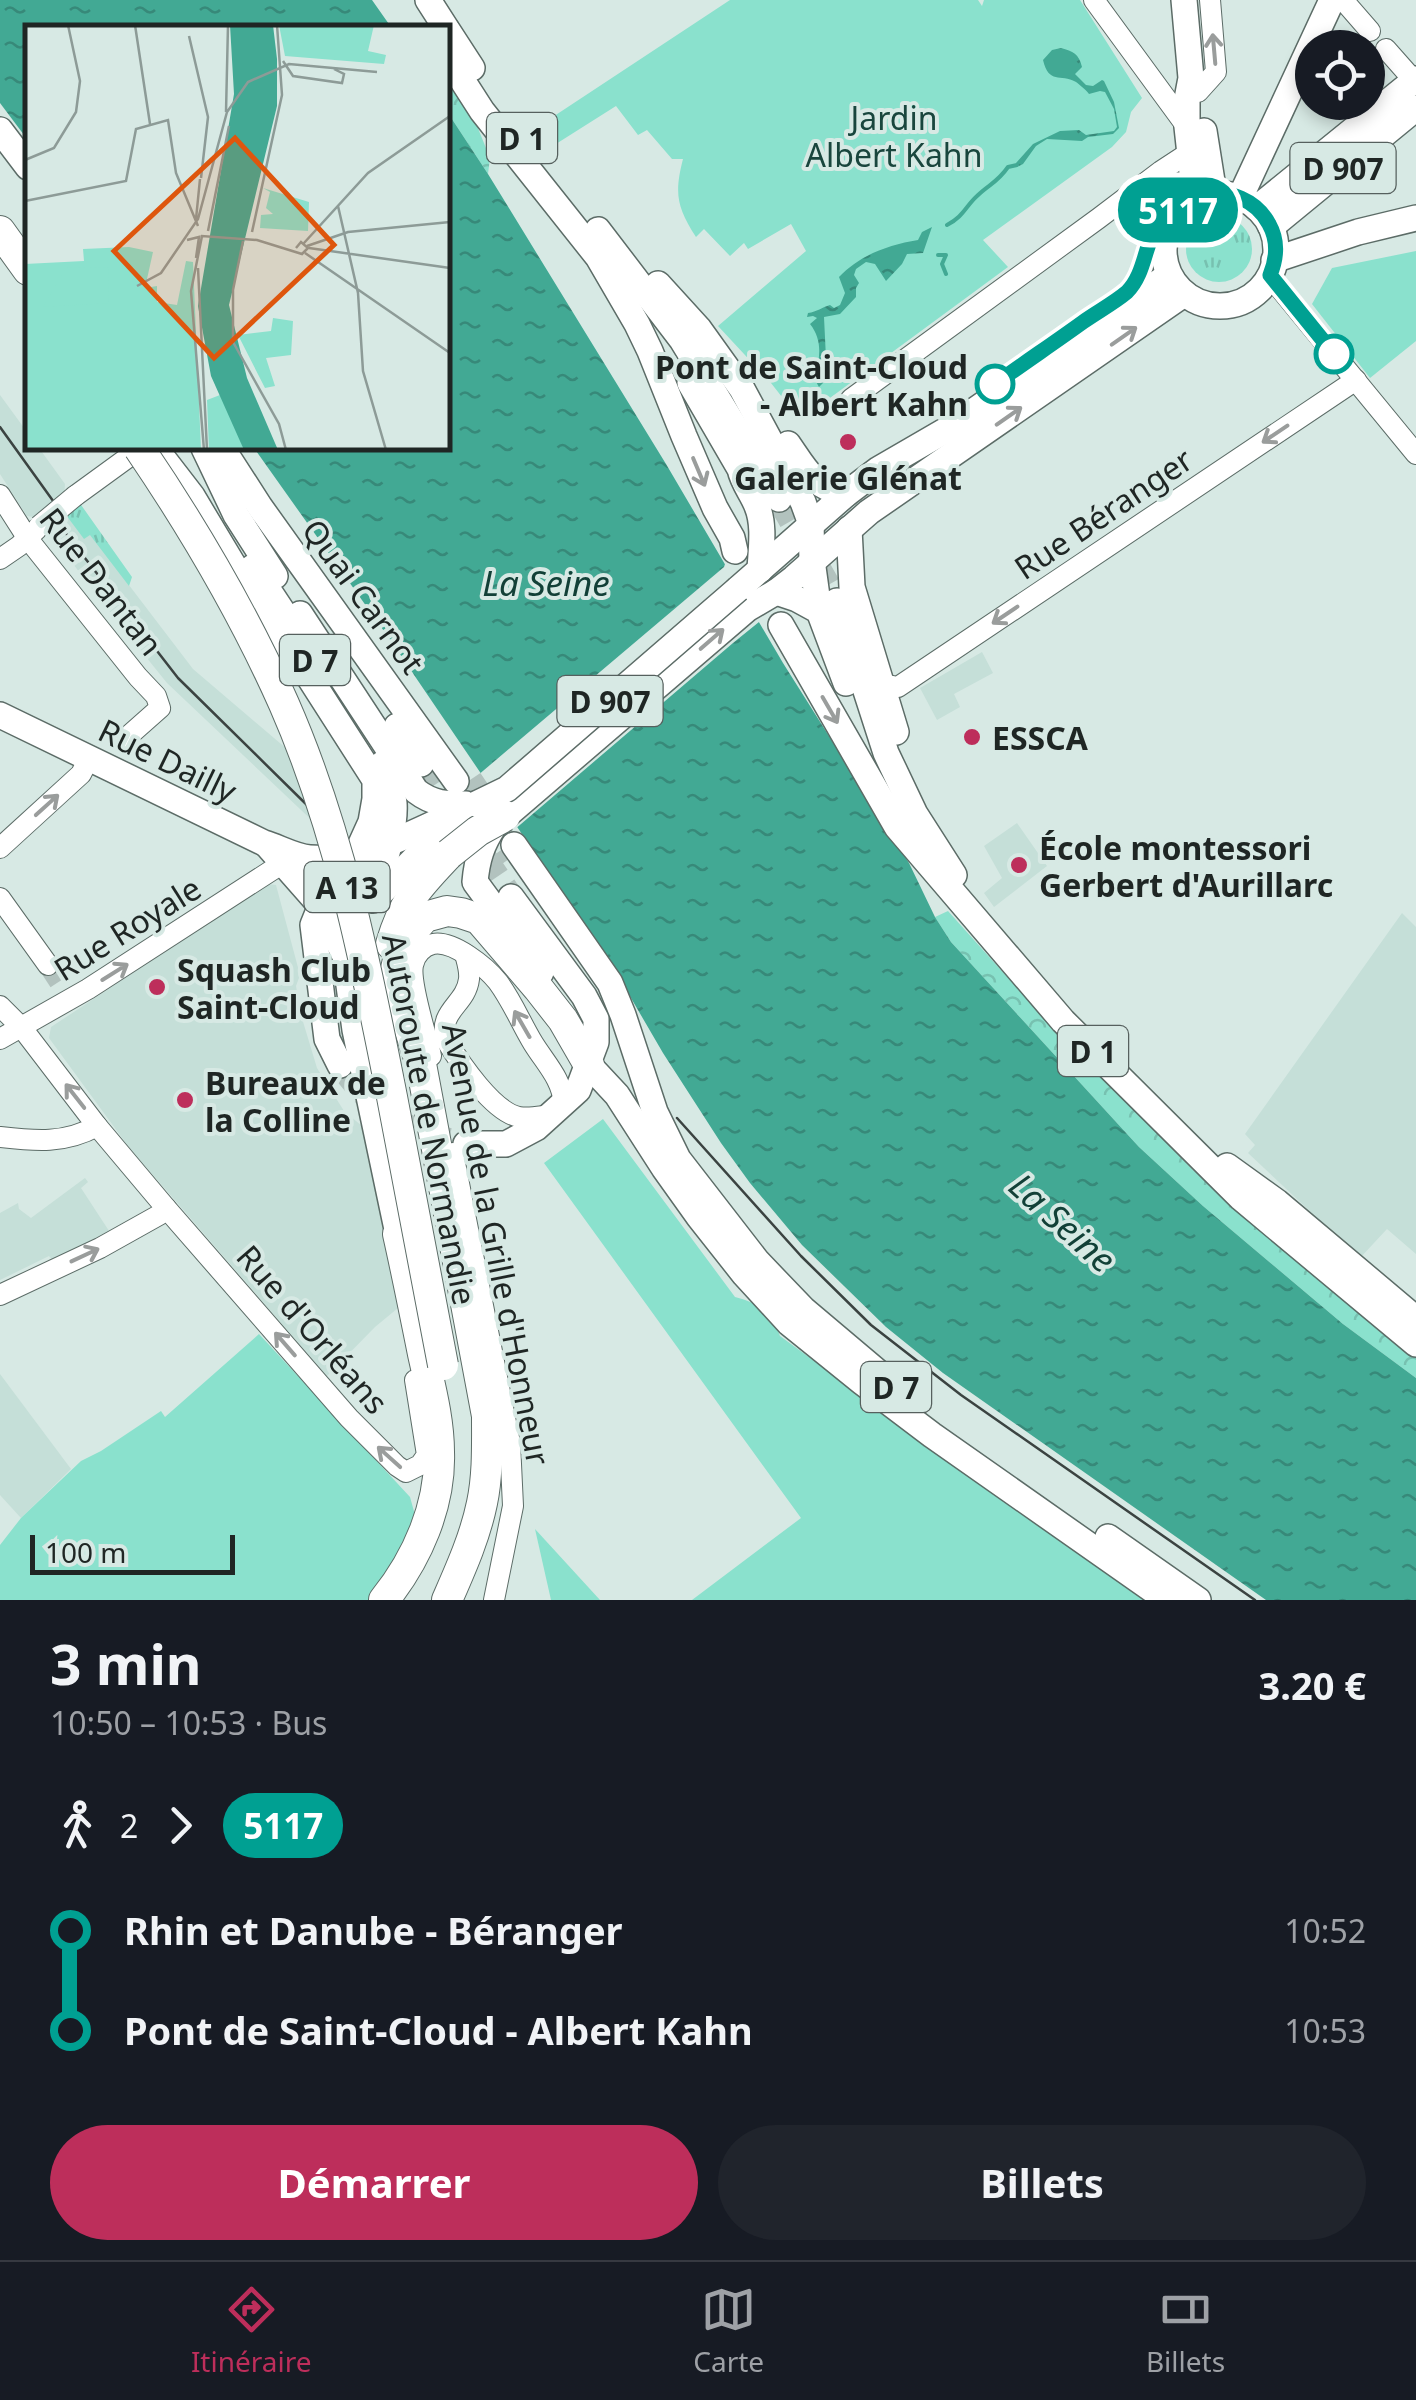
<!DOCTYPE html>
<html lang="fr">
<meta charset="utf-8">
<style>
:root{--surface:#171b24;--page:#20242c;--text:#f1f3f6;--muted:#9ea1a6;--line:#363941;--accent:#bd2e5b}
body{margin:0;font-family:"Noto Sans",sans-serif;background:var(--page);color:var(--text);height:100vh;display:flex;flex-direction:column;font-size:38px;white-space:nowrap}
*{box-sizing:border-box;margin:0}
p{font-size:32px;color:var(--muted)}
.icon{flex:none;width:55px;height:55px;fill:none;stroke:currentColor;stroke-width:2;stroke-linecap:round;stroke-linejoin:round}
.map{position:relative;height:1600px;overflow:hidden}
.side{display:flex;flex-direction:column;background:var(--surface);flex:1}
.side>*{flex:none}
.badge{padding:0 20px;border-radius:32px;font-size:35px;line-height:65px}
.fabs{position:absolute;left:1295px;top:30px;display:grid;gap:20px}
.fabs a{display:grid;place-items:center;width:90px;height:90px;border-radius:50%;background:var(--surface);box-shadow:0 5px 15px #0003;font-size:50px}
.scale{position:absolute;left:30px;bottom:25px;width:205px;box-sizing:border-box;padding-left:10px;border:5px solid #1f2624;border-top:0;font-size:28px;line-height:35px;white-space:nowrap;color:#1f2624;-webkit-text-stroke:8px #d7e9e4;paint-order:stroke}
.map>.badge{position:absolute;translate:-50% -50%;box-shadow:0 0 0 5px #fff}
.legs{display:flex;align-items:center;gap:15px;height:110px;padding:0 50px;font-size:32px}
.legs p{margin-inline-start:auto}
.overview{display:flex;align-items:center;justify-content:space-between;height:170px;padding:0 50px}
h1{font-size:55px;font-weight:700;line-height:75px}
.action{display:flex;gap:20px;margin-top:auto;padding:20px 50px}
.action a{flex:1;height:115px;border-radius:60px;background:var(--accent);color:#fff;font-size:40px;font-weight:700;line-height:115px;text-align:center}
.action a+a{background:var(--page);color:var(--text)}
ul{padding:0 50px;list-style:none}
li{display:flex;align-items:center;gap:35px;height:100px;font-size:38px}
li i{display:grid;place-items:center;width:15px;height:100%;margin:0 12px;background:currentColor}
li i::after{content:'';width:25px;height:25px;margin:-12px;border:8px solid;border-radius:50%;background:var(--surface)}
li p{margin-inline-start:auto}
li:first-child i{background:linear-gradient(#0000 50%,currentColor 0)}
li:last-child i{background:linear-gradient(currentColor 50%,#0000 0)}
.tabs{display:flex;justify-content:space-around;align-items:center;height:140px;border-top:2px solid var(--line);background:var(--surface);font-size:28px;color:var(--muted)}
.tabs a{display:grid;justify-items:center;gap:5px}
.tabs .on{color:var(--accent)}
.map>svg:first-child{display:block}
</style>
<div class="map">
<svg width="1416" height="1600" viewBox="0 0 1416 1600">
<defs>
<pattern id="grass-tufts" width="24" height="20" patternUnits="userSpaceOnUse" patternTransform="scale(2.5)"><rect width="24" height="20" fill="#8ae1cd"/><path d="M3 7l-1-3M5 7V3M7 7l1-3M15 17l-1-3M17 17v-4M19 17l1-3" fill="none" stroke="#77c1b0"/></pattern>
<pattern id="forest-crowns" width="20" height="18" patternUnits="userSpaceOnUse" patternTransform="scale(2.5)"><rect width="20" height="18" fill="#8ae1cd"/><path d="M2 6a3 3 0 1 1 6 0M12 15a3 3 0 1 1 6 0" fill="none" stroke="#77c1b0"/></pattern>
<pattern id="water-ripples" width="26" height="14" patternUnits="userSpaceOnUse" patternTransform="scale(2.5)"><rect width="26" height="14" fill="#42a994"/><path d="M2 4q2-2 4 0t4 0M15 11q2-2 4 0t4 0" fill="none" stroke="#378979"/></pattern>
</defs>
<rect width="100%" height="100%" fill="#d7e9e4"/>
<!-- built -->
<g fill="#c5dfd8">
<path d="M0,395L27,432L28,448H39L65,484L64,498L40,518L27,516L0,474Z"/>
<path d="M66,515L90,534L193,669L294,755L319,827L167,683L113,616L47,530Z"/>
<path d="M982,652L993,673L954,694L960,707L937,720L920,688Z"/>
<path d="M1017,823L1047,866L994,907L984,893L1002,878L984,846Z"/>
<path d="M268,884L276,885L300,975L296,986L301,1015L317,1068L344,1111L368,1131L398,1308L375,1327L327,1376L128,1146L49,1038L51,1027Z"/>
<path d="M1402,913L1416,927V1254L1387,1229L1360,1258L1248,1153L1255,1145L1245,1134Z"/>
<path d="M85,1178L88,1182L81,1188L111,1234L54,1262L49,1256L0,1280V1213L18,1203L19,1209L31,1218Z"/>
<path d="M0,1374L71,1469L21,1518L0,1495Z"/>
</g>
<!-- grass -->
<g fill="url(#grass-tufts)">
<circle cx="1219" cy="249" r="33"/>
<path d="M79,502L132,577L129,586L90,535L84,539L66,515Z"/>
</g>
<!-- forest -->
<g fill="url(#forest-crowns)">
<path d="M448,73L469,106L490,158L488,174L448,113Z"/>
<path d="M948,911L1036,1009L1193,1170L1416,1357V1378L1343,1324L1203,1206L1139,1147L951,942L935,917Z"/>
</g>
<!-- park -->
<g fill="#8ae1cd">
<path d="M730,0H978L982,6L984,0H1080L1142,98L1131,112L1126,132L1112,147L983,240L1008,267L800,420L771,383L718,326L806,251L791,224L748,249L744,243L730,256L704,229L696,237C677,207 674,194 683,159H672L647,130L638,135L616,106L548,149L533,130Z"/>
<path d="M1416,251V341L1370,378L1312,304L1332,268Z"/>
<path d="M603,1119L735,1297C759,1303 771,1312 780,1336L884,1412L1158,1600H692L801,1518L544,1163Z"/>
<path d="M259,1334L410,1497L415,1515L413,1530L370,1600H0V1545L21,1518L81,1461L101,1451L161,1411L165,1417Z"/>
<path d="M535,1529L600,1600H551Z"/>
</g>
<!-- water -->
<g fill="url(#water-ripples)">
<path d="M0,0H372L391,27L28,28L27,139L0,103Z"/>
<path d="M1061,48C1073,51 1079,54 1082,67L1075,74L1086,85L1093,86L1102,80L1104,81L1114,102L1119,128L1113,134L1088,137L1082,141L1047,139L1036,146L1023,164L1019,166L1016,163L1033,144L1060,131L1079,130L1086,135L1114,131L1117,127L1114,109L1105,92L1100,91L1089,94C1088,92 1079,84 1076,82C1060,73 1049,85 1043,60L1052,50Z"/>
<path d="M448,113L488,174L666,464L783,663L909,863L935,917L951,942L1139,1147L1203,1206L1343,1324L1416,1378V1600H1266L943,1373L886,1327L802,1245L750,1183L721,1143L663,1053L617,974L391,641L254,448H448Z"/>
<path d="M932,227L923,253L907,254L902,264L886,281L875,264L866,262L856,269L854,275L859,283L856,288V297L840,314L824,317L827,379L819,387L815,380C819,359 824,342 810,324L817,318L813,316L807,317L808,313C817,312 822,307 830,305L834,308L840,305L845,293L839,277C860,255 888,245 918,240L922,232Z"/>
</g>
<!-- pier -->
<path fill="#d7e9e4" d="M726,561L765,621L759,622L733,643L514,830L477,776L724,567Z"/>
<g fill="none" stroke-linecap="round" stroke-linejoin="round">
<!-- stream -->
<g stroke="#42a994" stroke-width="4">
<path d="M947,225C964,216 965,207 977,196C989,184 997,183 1008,167L1017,165"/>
<path d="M938,255H946L942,264L946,274"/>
</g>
<!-- minor-tunnel -->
<path stroke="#b2c2be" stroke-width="20" stroke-dasharray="20 10" stroke-linecap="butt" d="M48,965L63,988"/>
<!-- major-tunnel -->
<g stroke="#b2c2be" stroke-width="25" stroke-dasharray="25 12" stroke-linecap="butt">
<path d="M779,499L837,601"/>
<path d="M421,764L511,897"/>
<path d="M470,780L494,816"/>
<path d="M481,819L509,859"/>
<path d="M340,1065C380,1116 402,1132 466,1144"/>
</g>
<!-- minor casing -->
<g stroke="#5c6c67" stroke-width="22">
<g id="minor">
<path d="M1094,0L1187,127"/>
<path d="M1343,0L1370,31"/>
<path d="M1386,49L1416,83"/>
<path d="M1198,92L1216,72L1210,0"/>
<path d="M1269,275L1416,454"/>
<path d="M851,399L1099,218L1161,171L1190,152"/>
<path d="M0,495L28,539L138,677L156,696L160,708L125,739"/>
<path d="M75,496L141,448"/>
<path d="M0,559L19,546L37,529"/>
<path d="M882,684L898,687L1356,380"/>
<path d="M0,848L81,774L89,758"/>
<path d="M0,898L48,965"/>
<path d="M465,954C467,962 470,971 469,979C466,1005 438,1010 446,1040C460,1063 493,1112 519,1117C529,1119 541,1116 552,1115"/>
<path d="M0,1006L22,1028L97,1126L166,1208L349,1418L397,1466L406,1472L420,1465L427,1455L415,1380"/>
<path d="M0,1039L88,989L283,863"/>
<path d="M431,1056C427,1036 409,983 413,965C415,955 423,946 433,944C453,940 486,967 498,982C512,1001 521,1023 533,1043C546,1064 562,1079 564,1104"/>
<path d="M0,1137C35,1141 65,1144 97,1126"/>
<path d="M453,1153L510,1443L513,1506L494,1600"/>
<path d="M0,1295L100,1248L159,1215L166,1208"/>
</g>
</g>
<!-- major casing -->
<g stroke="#5c6c67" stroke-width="28">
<g id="major">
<path d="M428,0L446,28"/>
<path d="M1184,0L1191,78L1187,99V127L1195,200"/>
<path d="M448,31L472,68"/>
<path d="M448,58L482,111L598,257L637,324L650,351L684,436L715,508L732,538L735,551"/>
<path d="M0,130L28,167"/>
<path d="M1204,131L1214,194"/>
<circle cx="1220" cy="250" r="56"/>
<path d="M1240,198L1332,0"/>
<path d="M1257,208L1416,79"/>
<path d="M1271,227L1416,108"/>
<path d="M598,230L682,340L779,499"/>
<path d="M1274,260L1358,232L1416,218"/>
<path d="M658,284L699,329L742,389L803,502L811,524L812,560L819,611"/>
<path d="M690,383L740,469C743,483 752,493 757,506C765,525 761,549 760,570"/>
<path d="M788,444C806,470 813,487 846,494"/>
<path d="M155,448L192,496L262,613L309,677L375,780V799L371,822L356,855L328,888L313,925L327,1039L340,1065"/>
<path d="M204,448L236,515L275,576"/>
<path d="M222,448L260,507L456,781"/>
<path d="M849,529L852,587L896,732"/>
<path d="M253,567L300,638"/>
<path d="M738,589L846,494L879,469L948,429L1169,275"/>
<path d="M776,592L797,599L819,611L846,683"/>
<path d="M837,601L886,753L915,814L954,875"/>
<path d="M300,614L416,791C433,804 446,804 466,804"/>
<path d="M781,625L897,827L1063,1021L1241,1198L1416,1344"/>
<path d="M0,715L264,843C278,847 295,857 310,858C370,861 422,827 476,804"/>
<path d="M397,726L421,764"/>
<path d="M267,845L319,904L345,956L355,1030L398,1234"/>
<path d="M514,845L610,983L623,1015L655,1112L678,1159L757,1261L803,1309L880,1374"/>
<path d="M375,899L417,856L452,829L463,818"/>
<path d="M373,900C381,872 396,832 394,803C393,789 387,776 382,764"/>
<path d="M541,972L475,882C477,859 482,844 494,826L747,609L776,592L794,578L869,512L1184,294"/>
<path d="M586,1049L589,1065L617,1095L664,1168L699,1217L744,1274L789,1323L862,1382L932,1435L1167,1600"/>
<path d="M466,1144H506L536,1128L578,1090L596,1042V1019L584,996L511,897"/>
<path d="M1227,1166L1277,1202L1416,1319"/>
<path d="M1108,1537L1198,1600"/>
</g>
</g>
<!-- highway casing -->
<g stroke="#5c6c67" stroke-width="32">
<g id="highway">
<path d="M0,231L28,270"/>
<path d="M391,944C404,900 418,887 449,854"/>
<path d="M384,1600C417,1559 441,1505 439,1452C439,1419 430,1386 423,1354C415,1314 407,1274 398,1234"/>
<path d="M447,1600C461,1568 475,1537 482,1503C488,1475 487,1444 487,1416L421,1064L397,991L395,973L402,943L425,917L447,911L461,913L479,919L538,988L563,1020L589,1065"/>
</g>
</g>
<!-- minor -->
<use href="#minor" stroke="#fff" stroke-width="20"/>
<!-- major -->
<use href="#major" stroke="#fff" stroke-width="25"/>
<!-- highway -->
<use href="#highway" stroke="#fff" stroke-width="30"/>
<!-- tram -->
<g stroke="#3b4341" stroke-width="2.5">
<path d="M0,427L56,505"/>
<path d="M57,522L178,678L311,809"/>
<path d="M677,1118L801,1256L871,1325L961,1395L1255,1600"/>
</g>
<!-- minor-bridge casing -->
<g stroke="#5c6c67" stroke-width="22" stroke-linecap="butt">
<path id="minor-bridge" d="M39,526L75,496"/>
</g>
<!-- major-bridge casing -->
<g stroke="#5c6c67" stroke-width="28" stroke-linecap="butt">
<path id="major-bridge" d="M476,804L507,789L738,589"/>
</g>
<!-- highway-bridge casing -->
<g stroke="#5c6c67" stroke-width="32" stroke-linecap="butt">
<g id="highway-bridge">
<path d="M139,448C194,529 244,614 284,704C339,829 366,964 392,1097C409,1186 426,1275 443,1365"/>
<path d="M449,854L478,831L505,816"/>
</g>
</g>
<!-- minor-bridge -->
<use href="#minor-bridge" stroke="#fff" stroke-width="20"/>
<!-- major-bridge -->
<use href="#major-bridge" stroke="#fff" stroke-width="25"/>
<!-- highway-bridge -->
<use href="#highway-bridge" stroke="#fff" stroke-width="30"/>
</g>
<!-- one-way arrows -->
<defs><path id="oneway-shaft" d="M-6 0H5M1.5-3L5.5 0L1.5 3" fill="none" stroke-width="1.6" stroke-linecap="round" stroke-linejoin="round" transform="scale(2.5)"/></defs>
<g stroke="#9a9d9c">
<use href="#oneway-shaft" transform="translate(1214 49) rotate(-95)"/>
<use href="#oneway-shaft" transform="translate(1124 336) rotate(-35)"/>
<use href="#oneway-shaft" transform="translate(1009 416) rotate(-35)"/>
<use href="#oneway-shaft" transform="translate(1275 434) rotate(146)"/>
<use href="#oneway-shaft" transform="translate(699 472) rotate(67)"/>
<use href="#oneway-shaft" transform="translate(1005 615) rotate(146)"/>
<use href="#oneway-shaft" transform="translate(712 639) rotate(-41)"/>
<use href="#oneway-shaft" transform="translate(830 710) rotate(60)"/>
<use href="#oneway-shaft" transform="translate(47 805) rotate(-42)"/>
<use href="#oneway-shaft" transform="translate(115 972) rotate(-32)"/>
<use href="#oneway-shaft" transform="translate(522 1024) rotate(-120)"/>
<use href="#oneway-shaft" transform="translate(75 1096) rotate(-128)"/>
<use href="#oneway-shaft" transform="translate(85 1255) rotate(-25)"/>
<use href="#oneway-shaft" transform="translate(285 1344) rotate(-131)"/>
<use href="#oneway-shaft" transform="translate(389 1457) rotate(-138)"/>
</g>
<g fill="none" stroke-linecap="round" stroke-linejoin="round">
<!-- line-1 casing -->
<g stroke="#fff" stroke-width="22">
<path id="line-1" d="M995,384C1024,363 1054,343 1083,322C1097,312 1114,303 1127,292C1146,273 1144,243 1159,223C1166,213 1175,213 1185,208C1192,204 1196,199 1204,196C1229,188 1257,201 1269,224C1278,240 1277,258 1270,275L1334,354"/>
</g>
<!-- line-1 -->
<use href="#line-1" stroke="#00a092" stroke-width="15"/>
</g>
<!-- markers -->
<g fill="#fff" stroke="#00a092" stroke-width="5">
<circle cx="1334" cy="354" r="18"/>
<circle cx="995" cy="384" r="18"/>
</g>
<g fill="#bd2e5b" stroke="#d7e9e4" stroke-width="4">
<circle cx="848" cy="442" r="10"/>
<circle cx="972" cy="737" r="10"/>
<circle cx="1019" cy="865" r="10"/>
<circle cx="157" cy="987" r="10"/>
<circle cx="185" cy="1100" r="10"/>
</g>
<g text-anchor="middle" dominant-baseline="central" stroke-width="8" stroke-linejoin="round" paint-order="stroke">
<!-- shield labels -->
<g fill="#d7e9e4" stroke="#56605e" stroke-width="2.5">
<rect x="487" y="113" width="70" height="50" rx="8"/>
<rect x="1290.5" y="143" width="105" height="50" rx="8"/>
<rect x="280" y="635" width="70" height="50" rx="8"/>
<rect x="557.5" y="676" width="105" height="50" rx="8"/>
<rect x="304.5" y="862" width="85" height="50" rx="8"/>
<rect x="1058" y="1026" width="70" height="50" rx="8"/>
<rect x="861" y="1362" width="70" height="50" rx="8"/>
</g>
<g font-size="30" font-weight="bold" fill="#1f2624">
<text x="522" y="138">D 1</text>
<text x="1343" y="168">D 907</text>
<text x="315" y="660">D 7</text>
<text x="610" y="701">D 907</text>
<text x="347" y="887">A 13</text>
<text x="1093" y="1051">D 1</text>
<text x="896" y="1387">D 7</text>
</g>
<!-- park labels -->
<g font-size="32" fill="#19463d" stroke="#d7e9e4">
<text x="894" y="117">Jardin<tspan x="894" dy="37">Albert Kahn</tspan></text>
</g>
<!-- stop labels -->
<g font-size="32" font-weight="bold" fill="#1f2624" stroke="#d7e9e4" text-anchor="end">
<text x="968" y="366">Pont de Saint-Cloud<tspan x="968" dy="37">- Albert Kahn</tspan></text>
</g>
<!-- poi labels -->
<g font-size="32" font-weight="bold" fill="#1f2624" stroke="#d7e9e4" text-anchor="start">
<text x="848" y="477" text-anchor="middle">Galerie Glénat</text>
<text x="992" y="737">ESSCA</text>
<text x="1039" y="847">École montessori<tspan x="1039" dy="37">Gerbert d'Aurillarc</tspan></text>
<text x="177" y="969">Squash Club<tspan x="177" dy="37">Saint-Cloud</tspan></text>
<text x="205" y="1082">Bureaux de<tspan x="205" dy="37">la Colline</tspan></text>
</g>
<!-- street labels -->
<g font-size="32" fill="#1f2624" stroke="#d7e9e4">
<text transform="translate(1103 513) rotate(-34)">Rue Béranger</text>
<text transform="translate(102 581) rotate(52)">Rue Dantan</text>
<text transform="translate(364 596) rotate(54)">Quai Carnot</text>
<text transform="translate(168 760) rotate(26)">Rue Dailly</text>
<text transform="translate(127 928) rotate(-32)">Rue Royale</text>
<text transform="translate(430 1119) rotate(79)">Autoroute de Normandie</text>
<text transform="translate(497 1244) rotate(79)">Avenue de la Grille d'Honneur</text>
<text transform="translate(313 1329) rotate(49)">Rue d'Orléans</text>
</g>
<!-- water labels -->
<g font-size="35" font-style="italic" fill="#124037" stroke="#d7e9e4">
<text x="546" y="582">La Seine</text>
<text transform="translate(1063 1222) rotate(42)">La Seine</text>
</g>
</g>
<!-- overview -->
<g transform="translate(25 25)">
<rect width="425" height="425" fill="#d7e9e4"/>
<path d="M254,0H349L343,26L361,30L359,39L260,31ZM238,163L284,177L283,206L235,203L236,190L248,189L241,183L245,167ZM104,222L128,227L120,263L132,261V277L152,280L161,236L168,237L176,425H0V239L59,236L58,224ZM248,293L268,296L266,330L241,333L250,361L240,363L213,310L246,306ZM195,370L213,408L219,425H184L182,375Z" fill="#8ae1cd"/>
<path d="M84,242L83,278L18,282L41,243Z" fill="#8ae1cd"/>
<path d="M205,0H248L252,34V81L204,280L222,353L253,425H219L186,351L173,281L209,69Z" fill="#42a994"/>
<path fill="none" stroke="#8d9b97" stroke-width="2.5" d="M110,0L125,99M164,11L183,92L176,153M258,36L268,51L317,58L319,49L309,44M201,87L203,0M0,135L29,123L51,87L55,56L43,0M0,176L101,156L111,104L143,95L151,148L173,201M313,181L333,268L338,346L361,425M171,194L175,154M183,206L204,101M227,207L257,70L252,0M162,215L174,212L171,233M218,216L208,265V317L254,399L261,425M279,218L343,148L425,91M282,221L323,207L425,197M284,223L425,243M280,228L425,328M173,243L182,425M112,261L136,248L173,194L202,87L223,57L264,39L352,47M179,425L166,266L177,211L232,215L277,229L283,223L276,217L271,223"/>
<path fill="#de560d" fill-opacity="0.15" stroke="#de560d" stroke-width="5" d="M210,113L309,220L189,333L89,226Z"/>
<rect width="425" height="425" fill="none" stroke="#1f2624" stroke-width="5"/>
</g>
</svg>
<div class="fabs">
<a><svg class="icon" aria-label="locate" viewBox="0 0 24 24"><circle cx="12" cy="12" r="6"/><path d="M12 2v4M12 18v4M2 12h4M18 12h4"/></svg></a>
</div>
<div class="scale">100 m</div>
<b class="badge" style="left:1178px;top:210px;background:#00a092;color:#fff">5117</b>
</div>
<section class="side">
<div class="overview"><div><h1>3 min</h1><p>10:50 – 10:53 · Bus</p></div><b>3.20 €</b></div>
<div class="legs"><svg class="icon" aria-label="walk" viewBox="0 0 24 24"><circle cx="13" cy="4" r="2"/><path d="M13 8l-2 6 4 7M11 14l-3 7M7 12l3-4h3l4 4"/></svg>2<svg class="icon" aria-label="forward" viewBox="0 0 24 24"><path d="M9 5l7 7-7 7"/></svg><b class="badge" style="background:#00a092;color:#fff">5117</b></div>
<ul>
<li><i style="color:#00a092"></i><b>Rhin et Danube - Béranger</b><p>10:52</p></li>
<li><i style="color:#00a092"></i><b>Pont de Saint-Cloud - Albert Kahn</b><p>10:53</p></li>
</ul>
<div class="action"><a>Démarrer</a><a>Billets</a></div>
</section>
<nav class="tabs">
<a class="on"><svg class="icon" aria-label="directions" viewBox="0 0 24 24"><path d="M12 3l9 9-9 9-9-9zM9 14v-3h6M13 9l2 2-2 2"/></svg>Itinéraire</a>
<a><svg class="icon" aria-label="map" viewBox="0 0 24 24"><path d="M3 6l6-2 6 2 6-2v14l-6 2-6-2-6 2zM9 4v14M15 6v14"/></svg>Carte</a>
<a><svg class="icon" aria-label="tickets" viewBox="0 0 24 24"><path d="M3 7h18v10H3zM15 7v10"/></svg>Billets</a>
</nav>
